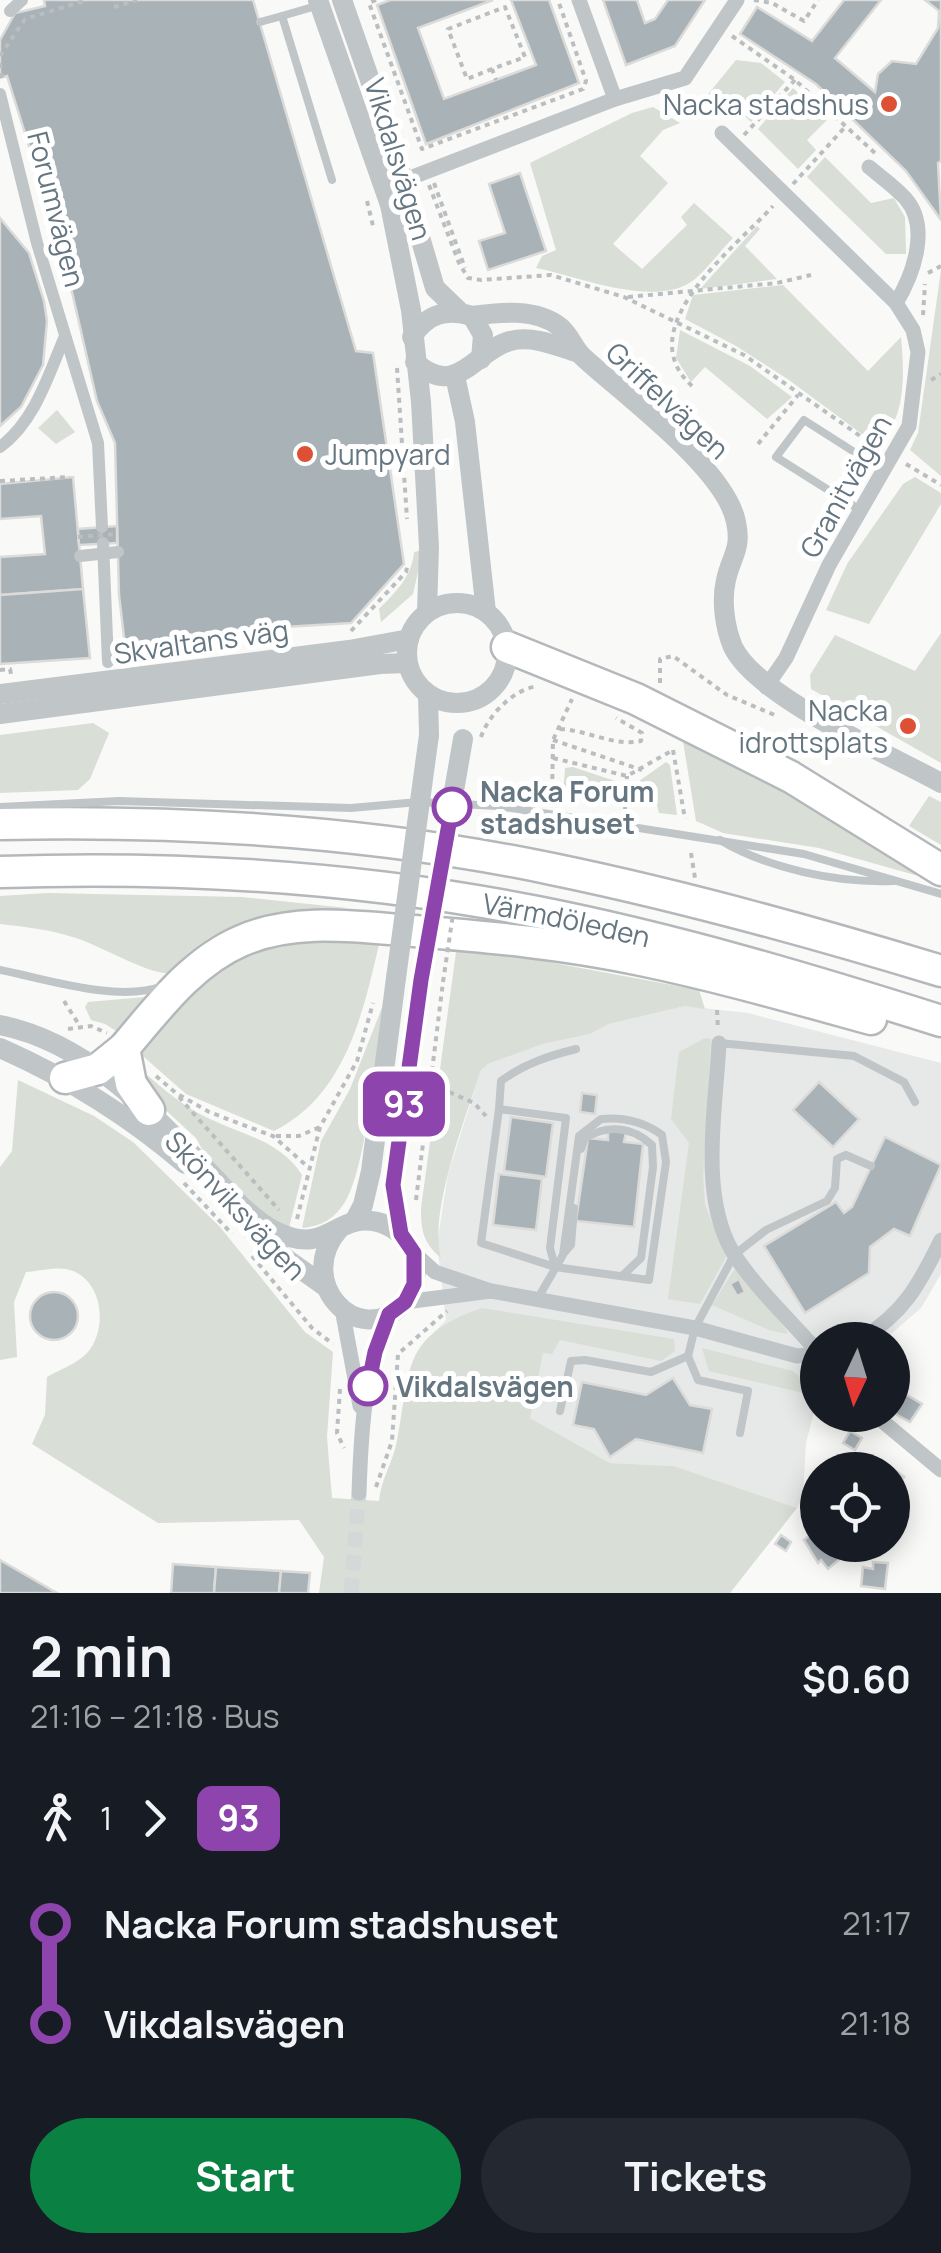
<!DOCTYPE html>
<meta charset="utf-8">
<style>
:root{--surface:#171b24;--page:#242831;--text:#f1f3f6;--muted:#9ea1a6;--accent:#0b8043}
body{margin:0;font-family:Manrope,sans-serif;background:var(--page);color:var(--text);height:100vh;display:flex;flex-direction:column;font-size:38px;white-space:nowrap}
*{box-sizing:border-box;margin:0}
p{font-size:32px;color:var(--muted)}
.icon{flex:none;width:55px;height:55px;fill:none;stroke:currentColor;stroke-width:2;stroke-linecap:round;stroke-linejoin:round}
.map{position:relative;height:1593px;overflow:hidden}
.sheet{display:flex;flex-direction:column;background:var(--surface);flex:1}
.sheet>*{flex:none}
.badge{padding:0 20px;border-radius:15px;font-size:35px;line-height:65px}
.needle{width:65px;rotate:184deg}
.tools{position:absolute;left:800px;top:1322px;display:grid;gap:20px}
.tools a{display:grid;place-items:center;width:110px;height:110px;border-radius:50%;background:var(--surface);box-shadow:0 5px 25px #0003;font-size:50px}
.map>.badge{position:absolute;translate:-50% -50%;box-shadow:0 0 0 5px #fff}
.legs{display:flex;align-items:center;gap:15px;height:110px;padding:0 30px;font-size:32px}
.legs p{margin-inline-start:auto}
.head{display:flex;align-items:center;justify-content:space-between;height:170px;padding:0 30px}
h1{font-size:55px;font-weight:700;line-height:75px}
.button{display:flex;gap:20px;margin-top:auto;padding:20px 30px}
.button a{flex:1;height:115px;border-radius:60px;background:var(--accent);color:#fff;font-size:40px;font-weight:700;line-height:115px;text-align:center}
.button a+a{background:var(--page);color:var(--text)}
ul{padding:0 30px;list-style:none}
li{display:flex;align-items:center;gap:35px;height:100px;font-size:38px}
li i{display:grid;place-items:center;width:15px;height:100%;margin:0 12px;background:currentColor}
li i::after{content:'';width:25px;height:25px;margin:-12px;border:8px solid;border-radius:50%;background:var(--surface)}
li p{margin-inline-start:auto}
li:first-child i{background:linear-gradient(#0000 50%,currentColor 0)}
li:last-child i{background:linear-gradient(currentColor 50%,#0000 0)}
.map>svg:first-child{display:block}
</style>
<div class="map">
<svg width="941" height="1593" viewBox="0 0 941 1593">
<rect width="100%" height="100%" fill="#f9f9f7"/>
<!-- built -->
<path fill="#e7e8e8" d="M685,1006L748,1013L941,1063V1274L921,1308L884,1340H818L817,1391L812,1395L816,1404L806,1443L803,1496L797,1508L674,1466L610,1463L530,1418L428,1339L446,1320L437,1244L448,1174L481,1070L488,1064L543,1044L590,1034L609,1024Z"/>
<!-- green -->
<g fill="#d9ded6">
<path d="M736,60L761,63L785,82L751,122L730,102L716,115L705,98Z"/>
<path d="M793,88L827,120L807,140L816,150L798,169L758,129Z"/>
<path d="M653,107L680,123L663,130L640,156L668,183L613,244L642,269L687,225L681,217L694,203L733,238C720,251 709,267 695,279C657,310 578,276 536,268L542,256L556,250L530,163L632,113Z"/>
<path d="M825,157L871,203L894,198L905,217L906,254H886L807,177Z"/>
<path d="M757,226L760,229L745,246L777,279L700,289Z"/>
<path d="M941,270V476L910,450L918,433Z"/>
<path d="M783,285L868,371L901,337C904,369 908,426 874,443L789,380L736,346L685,319L693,295Z"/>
<path d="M680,330L750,366L792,397L767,419L705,367L691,382L676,358Z"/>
<path d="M57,410L75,432L56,444L38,428Z"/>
<path d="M915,477L941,493V504L869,624L826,610L847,564L903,484Z"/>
<path d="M423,550L413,594L381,622L379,609C396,592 412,576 414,552Z"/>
<path d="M941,633V763L811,689L810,675L835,635L915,671Z"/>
<path d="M93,723L109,733L90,779L78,790L0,793V735Z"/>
<path d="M682,735L731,758L921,873L915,875L819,848L723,833L696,821Z"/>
<path d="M666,762L670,765L677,815L659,813L657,805H644L629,793L632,786Z"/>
<path d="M573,767L618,782L619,801L563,796L565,768Z"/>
<path d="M929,796L941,802V845L909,826Z"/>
<path d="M47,893L241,897L347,908C269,912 224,915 167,973C149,974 100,946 79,939C53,930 27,927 0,924V896Z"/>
<path d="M304,936H381C364,1009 347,1095 274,1131L186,1094L136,1050L209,968L251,948Z"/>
<path d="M457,945L699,990L705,1009L685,1006L609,1024L590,1034L543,1044L488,1064L481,1070C466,1117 428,1212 441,1258C423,1242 421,1231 421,1208Z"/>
<path d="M145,997L146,1001L118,1032L105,1024L91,1020L85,1007L88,1002Z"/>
<path d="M383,1005C376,1050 367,1167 345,1202C334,1219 322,1226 302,1228L321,1141L350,1089Z"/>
<path d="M705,1038L711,1039L703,1176L705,1205L726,1257L700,1304L668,1299L689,1143L671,1119L679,1052Z"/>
<path d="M131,1060C155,1082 178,1104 208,1118C242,1135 280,1140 302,1175L289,1228L270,1220L207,1158L196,1138L147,1093Z"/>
<path d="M18,1080L94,1116L133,1142L220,1227L305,1332L333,1352L327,1437L332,1498L379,1501C381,1479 393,1462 397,1441C411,1371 400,1336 482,1308L674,1339L675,1351L661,1361L560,1340L552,1354L543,1353L530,1418L610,1463L674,1466L797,1508L730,1593H319L324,1557L299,1520L158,1523L32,1444L45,1415L47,1377C59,1370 78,1363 87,1353C109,1329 103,1276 66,1269C54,1267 38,1271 26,1272L14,1302L17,1357L0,1360V1167L12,1151Z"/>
<path d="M736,1267L787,1331V1334L769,1330L712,1305Z"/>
<path d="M702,1348L793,1371L817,1393V1406L812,1395L709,1371Z"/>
</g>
<!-- building -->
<g fill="#a9b2b7" stroke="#dbdbd9" stroke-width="2.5">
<path d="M44,0H253L356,351L373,353L404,564L351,623L235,630V636L125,646L119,595L115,443L97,401L72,292L30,149L7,76L0,78V40L15,13L45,6Z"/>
<path d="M390,0H493L418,28L444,99L536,65L511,0H549L579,83L426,144L377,5Z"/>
<path d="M603,0H637L645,23L655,19L668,0H705L675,46L626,65Z"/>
<path d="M844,0H881L835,58L875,92L878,74L892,61L916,64L938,28L939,11L925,0H941V161L938,163L941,220L906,171L816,84L740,34L757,7L812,41Z"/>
<path d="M520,173L546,251L488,270L479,241L505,233L489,184Z"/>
<path d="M0,218L29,253L44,301L47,321L43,365L21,407L0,426Z"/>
<path d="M73,477L83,589L0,595V557L45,554L41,516L0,519V484Z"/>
<path d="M117,526V543L79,545L78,529Z"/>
<path d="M83,589L90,658L0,664V595Z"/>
<path d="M819,1082L859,1119L833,1147L793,1110Z"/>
<path d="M582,1093L597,1095L595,1114L580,1112Z"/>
<path d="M511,1117L553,1123L546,1177L504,1171Z"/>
<path d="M608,1131L626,1132L624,1142L643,1144L634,1227L576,1221L588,1138L608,1140Z"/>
<path d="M885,1137L941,1165L910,1236L894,1229L870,1247L869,1273L805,1313L764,1246L836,1202L844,1213L852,1207Z"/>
<path d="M499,1174L542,1179L536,1230L493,1225Z"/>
<path d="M739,1279L745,1292L737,1296L730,1284Z"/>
<circle cx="54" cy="1316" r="24"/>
<path d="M673,1378L690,1405L712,1409L703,1453L636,1439L610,1457L594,1429L573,1425L582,1382L646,1395Z"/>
<path d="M892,1386L922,1404L910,1422L892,1412Z"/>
<path d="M850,1431L862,1438L855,1450L843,1443Z"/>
<path d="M884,1462L904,1477L892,1491V1470H879Z"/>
<path d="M818,1528V1545H841L847,1553L828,1569L821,1560L818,1563L804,1540Z"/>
<path d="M781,1535L791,1542L786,1551L775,1544Z"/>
<path d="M0,1560L57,1593H0Z"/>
<path d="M873,1562L888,1563L885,1589L861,1586L863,1567L873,1569Z"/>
<path d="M173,1564L216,1567L214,1593H171Z"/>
<path d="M216,1567L281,1571L279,1593H214Z"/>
<path d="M281,1571L310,1573L308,1593H279Z"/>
</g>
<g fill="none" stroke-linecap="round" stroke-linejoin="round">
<!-- minor-tunnel -->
<path stroke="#d4d8d9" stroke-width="15" stroke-dasharray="15 8" stroke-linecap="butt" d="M351,1593L359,1493"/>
<!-- motorway casing -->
<g stroke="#b4b8bb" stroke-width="35">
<g id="motorway">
<path d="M507,647L636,699L791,777L941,870"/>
<path d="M0,824C184,820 371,831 552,869C683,896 813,932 941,971"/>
<path id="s1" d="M0,872C179,866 361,877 537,912C674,939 808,979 941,1021"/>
<path d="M65,1078L98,1069L124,1048"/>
<path d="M149,1110L131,1084L124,1048C158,1008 192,962 241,941C295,917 358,927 414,931C490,937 567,944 641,960C718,976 795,998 871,1019"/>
</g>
</g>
<!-- path -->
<g stroke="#bbbec0" stroke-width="4" stroke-dasharray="5 5" stroke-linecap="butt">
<path d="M376,0L369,3L422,149L583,89L586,81L558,0"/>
<path d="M754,0L772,3L804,21L818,0"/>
<path d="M114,7L137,0"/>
<path d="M732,36L795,80L875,153"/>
<path d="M0,56L25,19L87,0"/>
<path d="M0,63L2,78"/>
<path d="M492,69L467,79L448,29L505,7L525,57L492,69L496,80"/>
<path d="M744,135L795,80"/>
<path d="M33,137L44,130"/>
<path d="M434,183L465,268"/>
<path d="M793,184L846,126"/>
<path d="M429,185L459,263L468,278L481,280L551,275L624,297L744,355L876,447"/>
<path d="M367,201L373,226"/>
<path d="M928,273L941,266"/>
<path d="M628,297L777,283L811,275"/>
<path d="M923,315L925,284"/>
<path d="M397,368L407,519"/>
<path d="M931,380L941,374"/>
<path d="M692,386C628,328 735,248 773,206"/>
<path d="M758,444L798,395"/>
<path d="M906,464L941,485"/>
<path d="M0,481L70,477"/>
<path d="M351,631L406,572L408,563"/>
<path d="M0,670L10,669L11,674"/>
<path d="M660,683V659L673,656L727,695L777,716"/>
<path d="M560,729C587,730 615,747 641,741L642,733L616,718"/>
<path d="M481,737C489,714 514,689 538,686"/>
<path d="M553,740L642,770"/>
<path d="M673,750L685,819"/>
<path d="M553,758L627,776L673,750"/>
<path d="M552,799L553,740L572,699"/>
<path d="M625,809L627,776"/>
<path d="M691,853L695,878"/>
<path d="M64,1001L81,1028"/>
<path d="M717,1010L718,1030"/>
<path d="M68,1029L91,1026L107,1033"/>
<path d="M156,1076L176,1093L209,1112L273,1136L308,1167"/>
<path d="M431,1084L474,1103L486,1116"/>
<path d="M179,1097L279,1210"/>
<path d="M276,1136H299L320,1127"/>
<path d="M184,1183L232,1234"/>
<path d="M416,1200L443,982"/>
<path d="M297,1219L320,1127L357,1061L373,1003"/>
<path d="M252,1256L312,1328L333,1344"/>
<path d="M340,1389L337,1433L344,1448"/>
<path d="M376,1487L392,1441L398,1354L447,1311"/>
</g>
<!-- service -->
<g stroke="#c0c5c8" stroke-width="8">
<path d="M316,6L282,16L332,180"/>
<path d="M260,22L282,16"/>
<path d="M860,510L776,457L804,420L884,471"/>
<path d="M0,807L119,801L351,808L418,802L498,806L804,854L941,894"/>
<path d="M720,840C769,869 836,883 893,881"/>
<path d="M0,970C46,979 118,1003 163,986"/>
<path d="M719,1043L854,1056L904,1082L915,1102"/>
<path d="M499,1109L501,1081C524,1064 548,1056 576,1049"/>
<path d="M581,1149L585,1138C609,1124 632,1127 652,1145L653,1167L641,1258L622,1276"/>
<path d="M565,1252L571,1245L574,1208"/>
<path d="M538,1298L563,1255L579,1136L601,1119C623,1117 643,1121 662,1135L666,1162L649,1280L555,1267L481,1243L499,1109L566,1118L550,1248L555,1267"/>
<path d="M688,1356L695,1328L734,1255L766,1230L827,1201L835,1188L837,1159L846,1155L871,1166"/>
<path d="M560,1411L571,1361L585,1360L651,1372L688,1356L698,1380L748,1391L740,1433"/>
</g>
<!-- pedestrian -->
<g stroke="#c0c5c8" stroke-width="12">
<path d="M10,11L22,0"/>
<path d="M0,94L37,243L98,443L102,527"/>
<path d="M0,447C35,421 48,376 65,336"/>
<path d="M103,543L108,662"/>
<path d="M80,556L118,552"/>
</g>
<!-- minor -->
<g stroke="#c0c5c8" stroke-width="15">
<path d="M579,0L615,99"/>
<path d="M722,133L896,303L913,330L918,352L909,426L829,565L786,658L766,687"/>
<path d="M869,167C881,177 895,187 905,198C931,227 913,275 896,303"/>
<path d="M397,183L615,99L685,78L737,0"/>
<path d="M719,1043C716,1107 699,1193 732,1251C751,1283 792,1322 818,1352"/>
<path d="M414,1253L435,1272L491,1291L695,1328L797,1356L818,1354"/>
<path d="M405,1302L491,1291"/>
<path d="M342,1309L360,1406"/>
<path d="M860,1340C904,1313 919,1285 941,1240"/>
<path d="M875,1415L941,1470"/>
<path d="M359,1493C361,1432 364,1370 389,1313"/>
</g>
<!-- tertiary -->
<g stroke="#c0c5c8" stroke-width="20">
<path d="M318,0L390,205L411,310L421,402L429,547L427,612"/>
<path d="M342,0L393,146L435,288L460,312"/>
<path d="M472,316C500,312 537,308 560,327C570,335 574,349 583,357C624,395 726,469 736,522C742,550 731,556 726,580C721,601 725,628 733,647C757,697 890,755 941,783"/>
<path d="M412,337C427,314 446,308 472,316L483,335L481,359"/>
<path d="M415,362C457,400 474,351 510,341C533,335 557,346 579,353"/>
<path d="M455,376L465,422L486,612"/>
<circle cx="457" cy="653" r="50"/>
<path d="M0,694L349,650L409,639"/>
<path d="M428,695L429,735"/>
<path d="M0,714L380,664L407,663"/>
<path d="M0,1025C86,1042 150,1111 208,1171C228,1191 249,1218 275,1231C287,1237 299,1241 312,1239C326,1237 339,1226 354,1222C384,1214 417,1239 416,1270C415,1282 411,1296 402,1305C358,1350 292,1281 340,1228"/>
<path d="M0,1048C68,1078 128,1115 185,1164"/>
<path d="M354,1222L363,1205L371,1171L396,978"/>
<path d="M249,1226L285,1258L326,1287"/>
<path d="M401,1234L393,1185L421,980"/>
</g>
<!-- motorway -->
<use href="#motorway" stroke="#fff" stroke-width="30"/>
<!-- path-bridge -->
<g stroke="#bbbec0" stroke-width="4" stroke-dasharray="5 5" stroke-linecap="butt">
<path d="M78,537L117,534"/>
<path d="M443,982L453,914"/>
</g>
<!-- tertiary-bridge -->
<g stroke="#c0c5c8" stroke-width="20">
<path d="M396,978L429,735"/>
<path d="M421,980L463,739"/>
</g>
</g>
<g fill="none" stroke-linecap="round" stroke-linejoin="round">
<!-- line-1 casing -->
<g stroke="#fff" stroke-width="22">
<path id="line-1" d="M368,1386L375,1352L389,1314L405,1302L414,1284V1253L401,1234L393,1185L421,980L452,807"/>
</g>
<!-- line-1 -->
<use href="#line-1" stroke="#8e44ad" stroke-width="15"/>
</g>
<!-- markers -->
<g fill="#dd5033" stroke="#fff" stroke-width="4">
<circle cx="889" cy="104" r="10"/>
<circle cx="305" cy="454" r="10"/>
<circle cx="908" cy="726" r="10"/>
</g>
<g fill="#fff" stroke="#8e44ad" stroke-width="5">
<circle cx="452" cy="807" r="18"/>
<circle cx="368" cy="1386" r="18"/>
</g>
<g text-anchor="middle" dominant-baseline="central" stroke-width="10" stroke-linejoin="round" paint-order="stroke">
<!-- poi labels -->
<g font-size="28" fill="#657680" stroke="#fff" text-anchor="end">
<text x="869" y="104">Nacka stadshus</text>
<text x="325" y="454" text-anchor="start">Jumpyard</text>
<text x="888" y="710">Nacka<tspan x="888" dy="32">idrottsplats</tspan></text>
</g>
<!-- street labels -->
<g font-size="28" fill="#657680" stroke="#fff">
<text transform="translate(399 159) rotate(73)">Vikdalsvägen</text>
<text transform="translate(57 209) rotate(76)">Forumvägen</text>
<text transform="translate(668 400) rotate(43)">Griffelvägen</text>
<text transform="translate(845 486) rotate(-61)">Granitvägen</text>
<text transform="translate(201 641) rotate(-8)">Skvaltans väg</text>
<text stroke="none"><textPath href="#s1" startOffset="570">Värmdöleden</textPath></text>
<text transform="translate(236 1205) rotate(47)">Skönviksvägen</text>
</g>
<!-- stop labels -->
<g font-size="28" font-weight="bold" fill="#657680" stroke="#fff" text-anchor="start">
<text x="480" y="791">Nacka Forum<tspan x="480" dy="32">stadshuset</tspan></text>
<text x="396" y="1386">Vikdalsvägen</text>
</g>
</g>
</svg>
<div class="tools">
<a><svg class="needle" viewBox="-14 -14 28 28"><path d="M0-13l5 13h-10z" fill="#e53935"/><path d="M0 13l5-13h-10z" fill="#9ea1a6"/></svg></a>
<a><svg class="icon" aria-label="locate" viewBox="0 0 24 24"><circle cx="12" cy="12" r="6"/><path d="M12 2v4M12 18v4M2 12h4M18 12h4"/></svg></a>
</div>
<b class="badge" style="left:404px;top:1104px;background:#8e44ad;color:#fff">93</b>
</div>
<section class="sheet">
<div class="head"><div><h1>2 min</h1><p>21:16 – 21:18 · Bus</p></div><b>$0.60</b></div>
<div class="legs"><svg class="icon" aria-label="walk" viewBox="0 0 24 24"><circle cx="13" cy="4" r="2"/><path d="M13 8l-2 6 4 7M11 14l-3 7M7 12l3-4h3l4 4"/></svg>1<svg class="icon" aria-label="forward" viewBox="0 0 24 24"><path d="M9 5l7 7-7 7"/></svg><b class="badge" style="background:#8e44ad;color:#fff">93</b></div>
<ul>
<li><i style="color:#8e44ad"></i><b>Nacka Forum stadshuset</b><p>21:17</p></li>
<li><i style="color:#8e44ad"></i><b>Vikdalsvägen</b><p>21:18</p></li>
</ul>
<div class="button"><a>Start</a><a>Tickets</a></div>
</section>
